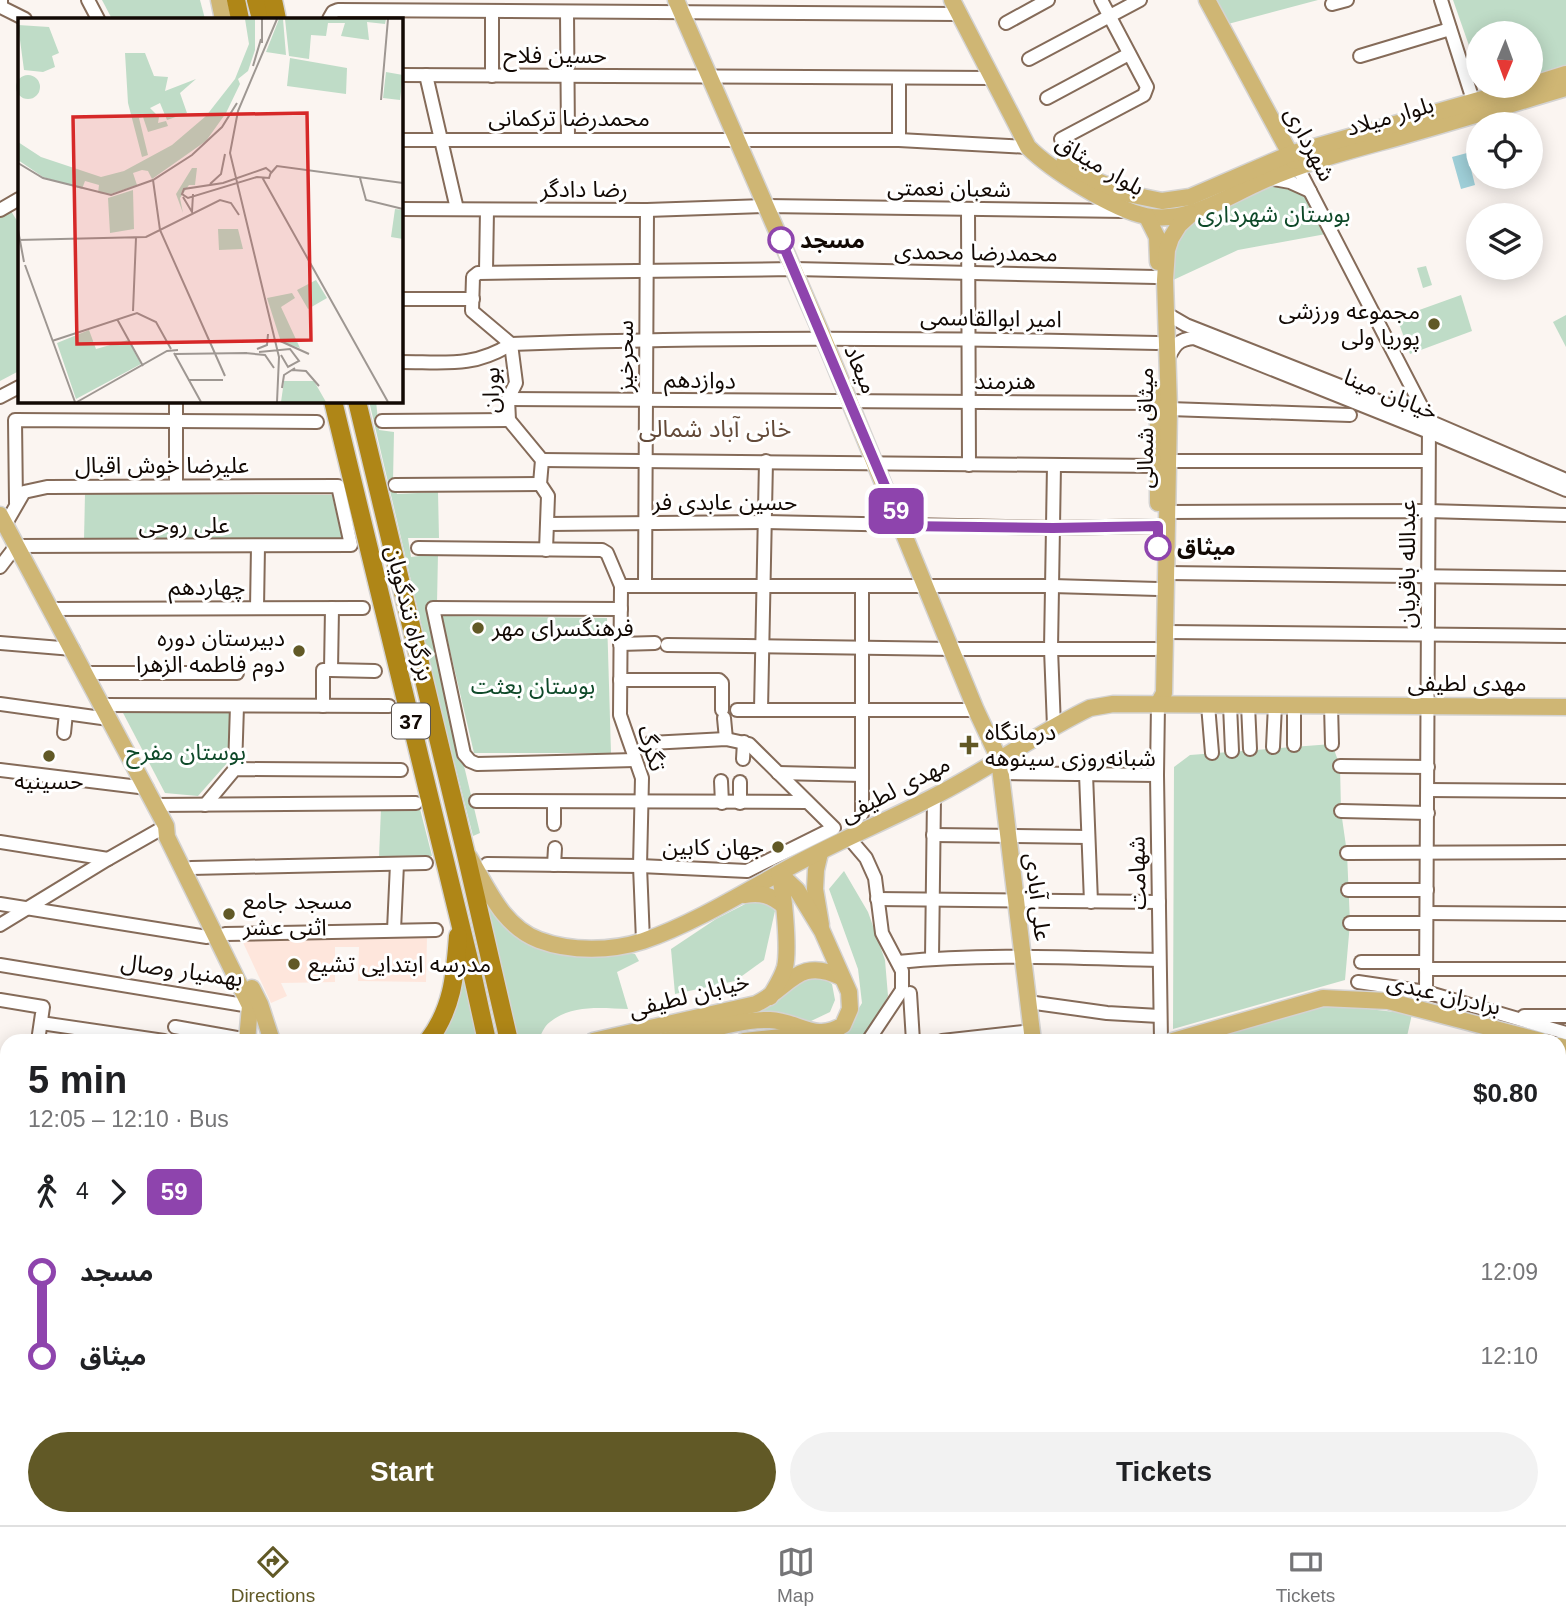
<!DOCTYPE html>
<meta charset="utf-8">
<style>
:root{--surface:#fff;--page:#f2f2f2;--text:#202124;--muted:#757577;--line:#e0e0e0;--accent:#615926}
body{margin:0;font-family:Arial,"Noto Sans Arabic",sans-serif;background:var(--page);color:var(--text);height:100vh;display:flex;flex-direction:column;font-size:26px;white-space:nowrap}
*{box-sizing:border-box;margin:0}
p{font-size:23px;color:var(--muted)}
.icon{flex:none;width:38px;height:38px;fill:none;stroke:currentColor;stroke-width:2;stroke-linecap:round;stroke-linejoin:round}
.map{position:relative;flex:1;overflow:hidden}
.side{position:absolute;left:0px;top:1034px;width:1566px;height:492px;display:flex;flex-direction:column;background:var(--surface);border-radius:21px 21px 0 0;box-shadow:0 4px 18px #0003}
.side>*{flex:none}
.badge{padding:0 14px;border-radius:10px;font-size:24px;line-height:46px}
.needle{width:46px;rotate:181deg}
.buttons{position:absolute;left:1466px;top:21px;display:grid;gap:14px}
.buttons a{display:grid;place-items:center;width:77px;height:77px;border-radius:50%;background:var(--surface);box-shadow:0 4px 18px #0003;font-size:35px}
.map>.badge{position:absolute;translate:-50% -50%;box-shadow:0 0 0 4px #fff}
.legs{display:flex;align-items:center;gap:10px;height:77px;padding:0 28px;font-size:23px}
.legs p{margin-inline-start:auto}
.overview{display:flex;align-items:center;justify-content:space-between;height:119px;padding:0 28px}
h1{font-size:38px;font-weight:600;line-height:52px}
.button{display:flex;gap:14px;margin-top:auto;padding:14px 28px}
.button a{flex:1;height:80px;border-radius:42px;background:var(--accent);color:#fff;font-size:28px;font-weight:600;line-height:80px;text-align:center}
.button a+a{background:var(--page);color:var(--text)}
ul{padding:0 28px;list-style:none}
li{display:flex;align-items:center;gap:24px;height:84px;font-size:26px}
li i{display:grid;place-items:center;width:10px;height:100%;margin:0 9px;background:currentColor}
li i::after{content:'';width:18px;height:18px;margin:-9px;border:5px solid;border-radius:50%;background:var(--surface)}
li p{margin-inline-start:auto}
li:first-child i{background:linear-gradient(#0000 50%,currentColor 0)}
li:last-child i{background:linear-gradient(currentColor 50%,#0000 0)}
.tab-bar{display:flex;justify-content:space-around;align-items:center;height:98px;border-top:2px solid var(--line);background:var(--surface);font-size:19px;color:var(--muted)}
.tab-bar a{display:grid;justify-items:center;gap:4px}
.tab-bar .on{color:var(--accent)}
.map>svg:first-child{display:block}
</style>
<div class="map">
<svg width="1566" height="1525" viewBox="0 0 1566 1525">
<rect width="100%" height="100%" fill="#fbf5f1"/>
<!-- education -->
<g fill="#fee6dc">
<path d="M345,935L427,937L426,982L358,981L359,947H335V982L281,983L287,996L271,1003L240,936Z"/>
<path d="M0,1375L7,1376L5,1436L0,1435Z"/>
</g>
<!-- green -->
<g fill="#bfdcc7">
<path d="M102,0H200L205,19H112Z"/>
<path d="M1215,0H1318L1228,24Z"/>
<path d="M1453,0H1566V66L1531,77V33H1479V74Z"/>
<path d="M1271,182C1308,188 1309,204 1326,234L1238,250L1171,281C1172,273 1171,263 1173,254C1181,214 1238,198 1271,182Z"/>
<path d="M11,211L19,224V371L0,381V218Z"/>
<path d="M1426,266L1432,285L1423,288L1417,268Z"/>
<path d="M1461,295L1472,331L1410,354L1397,318Z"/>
<path d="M1566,315V347L1553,322Z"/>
<path d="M369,401H376L379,430L394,432L393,481L397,494L438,492L439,538H408L411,557L438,554L437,603L426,606L480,833L473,836L445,726Z"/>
<path d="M85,494L332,495L342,538L84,540Z"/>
<path d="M442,616L607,618L611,753H474Z"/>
<path d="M122,711H233L228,762L198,796L165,793Z"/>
<path d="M1332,744L1340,766L1341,811L1347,853L1350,923L1345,980L1173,1029L1174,767L1190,755Z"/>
<path d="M419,805L432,856L379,858L381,808Z"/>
<path d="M844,871L868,912L885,960L888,996L863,1041H833L841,1038L862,1003L858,969L829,889Z"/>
<path d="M483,894L513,933L635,954L639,961L617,972L628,1009C602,1008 572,1004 550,1022C544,1026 541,1035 538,1041H517Z"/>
<path d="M753,900L766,901L775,911L764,960L735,981L675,994L671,949L716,919Z"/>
<path d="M462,956L480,1041H437Z"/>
<path d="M807,975L822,977L832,984L835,1000L830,1012L809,1022L753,1014L776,1003L795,981Z"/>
<path d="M1325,1004L1412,1014L1406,1041H1201Z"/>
<path d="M1559,1052L1566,1054V1184L1559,1182Z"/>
<path d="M547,1519H674L669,1525H542Z"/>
<path d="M861,1519H950L952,1525H841Z"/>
<path d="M997,1519H1097L1098,1521L1104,1519H1171L1173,1525H1000Z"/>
</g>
<!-- water -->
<path fill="#a0d0d9" d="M1467,153L1475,185L1461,189L1452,157Z"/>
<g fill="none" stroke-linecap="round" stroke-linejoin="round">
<!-- minor casing -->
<g stroke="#856b59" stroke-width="16">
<g id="minor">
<path d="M1,0V7L25,19"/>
<path d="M88,0L98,19"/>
<path d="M1441,0L1473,100L1474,110"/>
<path d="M1332,4L1347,0"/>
<path d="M567,12L568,140"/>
<path d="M329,19L333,12L338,10L958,14"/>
<path d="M1006,23L1048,0"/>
<path d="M1360,56L1450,29"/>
<path d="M1029,59L1140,0"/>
<path d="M401,75L992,78"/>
<path d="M426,75L457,209"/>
<path d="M492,76V11"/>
<path d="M899,79V140"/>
<path d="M1047,98L1129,54"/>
<path d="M1061,139L1144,95L1147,87L1101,0"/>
<path d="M401,140H899L1028,147"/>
<path d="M1297,166L1429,421L1426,992"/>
<path d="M1268,178L1290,182L1310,191"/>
<path d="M401,209L647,210L766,206L1125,211"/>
<path d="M968,209L969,465"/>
<path d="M0,210L19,199"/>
<path d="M486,271L487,210"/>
<path d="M401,299H473"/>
<path d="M1167,314L1186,325L1429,421L1566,480"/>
<path d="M1168,359C1174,346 1178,339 1194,338L1429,432L1566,490"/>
<path d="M401,362C444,362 473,368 511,344C726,336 941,338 1157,343"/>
<path d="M0,397L19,387"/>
<path d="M508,399L1158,403"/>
<path d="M176,401V486"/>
<path d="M1169,409L1350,415"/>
<path d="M382,421L509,420"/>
<path d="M542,460L1157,466"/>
<path d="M1169,461H1428"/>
<path d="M1054,465L1051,649L1054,727"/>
<path d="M395,485L540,484"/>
<path d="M16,503L15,420L317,422"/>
<path d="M1168,512L1428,511L1566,515"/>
<path d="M548,524L765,522L1053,528L1158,526"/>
<path d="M418,548L602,550L607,553L621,586L620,715L642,778L640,866L643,941"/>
<path d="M546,550L548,496L540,484L542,460L509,420L508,399L516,383L511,344L472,311L473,277L478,273L794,269L1156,277"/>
<path d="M0,567L16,546L351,545L338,486L47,487L24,492L5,525"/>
<path d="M1167,573L1566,578"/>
<path d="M621,586H1052L1158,589"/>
<path d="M645,586L647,210"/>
<path d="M862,586V814"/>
<path d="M257,608L258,546"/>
<path d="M52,609L363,608"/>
<path d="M621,609L433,608L464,754L470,761L477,764L635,760"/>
<path d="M1166,632L1566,636"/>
<path d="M0,643L73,649"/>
<path d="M620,644L655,643"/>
<path d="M667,645L953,649H1155"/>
<path d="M331,670L375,671"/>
<path d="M85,673H237"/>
<path d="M620,680H719L722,683V710"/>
<path d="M0,704L109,719"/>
<path d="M1158,704L1157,775L1161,1041"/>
<path d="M102,705L389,706"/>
<path d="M1208,705L1212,753"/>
<path d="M1230,705L1232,751"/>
<path d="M1248,705L1250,749"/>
<path d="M1294,705V745"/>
<path d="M1331,705L1332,744"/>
<path d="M323,706V670H331L332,608"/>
<path d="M737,710H976"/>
<path d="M761,710L766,461"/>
<path d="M724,718L726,739"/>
<path d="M64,733L66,713"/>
<path d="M1273,747L1275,705"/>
<path d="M743,759L744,742"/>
<path d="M1340,766L1428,767"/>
<path d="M235,769L237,706"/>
<path d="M0,770L147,788"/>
<path d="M778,773L862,775"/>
<path d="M1000,773L1157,775"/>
<path d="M1086,774L1091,902"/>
<path d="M721,781L722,803"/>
<path d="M1428,790L1566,791"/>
<path d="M476,801L807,802"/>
<path d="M740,803V782"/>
<path d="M155,805L416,803"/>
<path d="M205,805L235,769L401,770"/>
<path d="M1341,811L1428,813"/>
<path d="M554,824V802"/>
<path d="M933,835L1088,837"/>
<path d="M849,838L866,858L875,878L882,933L902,971V990L868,1041"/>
<path d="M0,842L108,859"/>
<path d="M1347,853L1566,852"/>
<path d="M487,864L640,866L747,871L834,828L749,744L726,739L650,743"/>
<path d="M554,865L555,848"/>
<path d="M191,868L426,863"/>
<path d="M1348,890H1427"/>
<path d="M877,899L1159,902"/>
<path d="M0,904L207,937"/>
<path d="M1427,913L1566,914"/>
<path d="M1350,923H1426"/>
<path d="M0,925L108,859L166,826"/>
<path d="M394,930L397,864"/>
<path d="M225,934L436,930"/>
<path d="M932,958L934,797"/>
<path d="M898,962C985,953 1073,958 1159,960"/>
<path d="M1361,962H1426"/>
<path d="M0,965L250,1006"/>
<path d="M1426,969H1566"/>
<path d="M1358,982L1426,992L1566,1033"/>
<path d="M910,993L913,1041"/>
<path d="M0,1000L43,1007L38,1041"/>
<path d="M1028,1002L1107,1013L1159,1016"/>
<path d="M1524,1016H1566"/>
<path d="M41,1023L164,1041"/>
<path d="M175,1027L248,1040"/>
<path d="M942,1041L1032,1031"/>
<path d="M0,1076L7,1077"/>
<path d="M0,1314L7,1315"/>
<path d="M0,1352H7V1350"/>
<path d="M0,1472L7,1473"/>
<path d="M309,1519L348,1525"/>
<path d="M23,1525L24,1522"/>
<path d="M55,1525L56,1519"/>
<path d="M171,1525L172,1519"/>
<path d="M208,1525L209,1519"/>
<path d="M269,1525V1519"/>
<path d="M386,1525V1519"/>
</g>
</g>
<!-- major casing -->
<g stroke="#d4d3d2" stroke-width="19">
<g id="major">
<path d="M219,0L223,19"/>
<path d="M676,0L823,337L976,710L999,759L1033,1041"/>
<path d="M952,0L1028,147C1051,170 1114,210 1146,216C1185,224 1223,199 1256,184C1303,162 1353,150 1403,136C1457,121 1512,104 1566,88"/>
<path d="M1207,0L1294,161"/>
<path d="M1531,85L1566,74"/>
<path d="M1064,163L1097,181L1128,194L1162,201L1190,197L1290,154L1528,86"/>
<path d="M1147,217L1157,237L1158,262"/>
<path d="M1158,503V393"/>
<path d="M0,515L166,826L167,837L250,1006L247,1041"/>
<path d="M1158,704L1164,693L1169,409L1165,280L1167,250L1171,238L1179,225L1191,214"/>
<path d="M820,853L816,870L815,889L821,925"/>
<path d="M469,857C488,888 502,926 539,940C571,952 612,951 643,941C690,925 738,896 781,872C830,844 883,823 933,797C987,770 1036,734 1090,708L1113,704L1566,707"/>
<path d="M744,895C761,892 771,895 784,906"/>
<path d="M252,988L260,1004L272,1041"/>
<path d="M593,1041L756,1004C790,988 797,956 841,977"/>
<path d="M663,1041C696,1034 737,1019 770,1020C798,1021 816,1043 843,1025L850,1009L849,992L822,931L797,890L779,873C784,892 789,949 785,967C782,978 775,988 770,997"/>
<path d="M744,1041L811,1034"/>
<path d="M1173,1041L1323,998L1388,1001L1541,1041"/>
<path d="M1559,1046L1566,1048"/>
<path d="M0,1137L7,1138"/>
<path d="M505,1525L509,1519"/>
</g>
</g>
<!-- highway casing -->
<g stroke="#d4d3d2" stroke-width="21">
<g id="highway">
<path d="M236,0L240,19"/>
<path d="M256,0L261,19"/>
<path d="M273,0L277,19"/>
<path d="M333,401L471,968L487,1041"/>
<path d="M357,401L465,850L509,1041"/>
<path d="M428,1041C453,1008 455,975 458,936"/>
<path d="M468,1525L470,1519"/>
<path d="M494,1525L496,1519"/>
</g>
</g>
<!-- minor -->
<use href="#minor" stroke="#fff" stroke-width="12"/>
<!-- major -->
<use href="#major" stroke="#cfb674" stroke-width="16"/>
<!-- highway -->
<use href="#highway" stroke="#af8617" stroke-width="18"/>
</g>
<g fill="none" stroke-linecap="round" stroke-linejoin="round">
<!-- line-1 casing -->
<g stroke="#fff" stroke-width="16">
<path id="line-1" d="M781,240L902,526L1053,528L1158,526V547"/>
</g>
<!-- line-1 -->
<use href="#line-1" stroke="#8e44ad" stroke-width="10"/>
</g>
<!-- markers -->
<g fill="#fff" stroke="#8e44ad" stroke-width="3.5">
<circle cx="781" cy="240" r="12"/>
<circle cx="1158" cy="547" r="12"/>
</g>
<g fill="#615926" stroke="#fff" stroke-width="2.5">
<circle cx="1434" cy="324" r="7"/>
<circle cx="478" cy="628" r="7"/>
<circle cx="299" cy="651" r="7"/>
<path d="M965.5 734.5h7v7h7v7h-7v7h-7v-7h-7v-7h7z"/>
<circle cx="49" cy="756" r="7"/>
<circle cx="778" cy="847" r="7"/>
<circle cx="229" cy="914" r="7"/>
<circle cx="294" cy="964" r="7"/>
</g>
<g text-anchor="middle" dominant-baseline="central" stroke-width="6" stroke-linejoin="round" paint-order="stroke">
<!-- shield labels -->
<rect fill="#fff" stroke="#59534f" stroke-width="2" x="392" y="703.5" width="38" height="35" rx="5"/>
<g font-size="21" font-weight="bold" fill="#120904">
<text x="411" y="721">37</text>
</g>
<!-- street labels -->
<g font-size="23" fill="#120904" stroke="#fff">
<text x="555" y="55">حسین فلاح</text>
<text transform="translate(1390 116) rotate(-16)">بلوار میلاد</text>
<text x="569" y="118">محمدرضا ترکمانی</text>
<text transform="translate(1310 144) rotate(62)">شهرداری</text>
<text transform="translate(1100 165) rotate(30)">بلوار میثاق</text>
<text transform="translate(949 188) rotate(1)">شعبان نعمتی</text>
<text x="584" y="189">رضا دادگر</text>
<text transform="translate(976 252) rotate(1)">محمدرضا محمدی</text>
<text transform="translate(991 318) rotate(1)">امیر ابوالقاسمی</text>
<text transform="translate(625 356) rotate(-90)">سحرخیز</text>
<text transform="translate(861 369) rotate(67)">میعاد</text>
<text transform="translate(700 380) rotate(1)">دوازدهم</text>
<text x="1005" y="381">هنرمند</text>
<text transform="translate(491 390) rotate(-89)">بوران</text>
<text transform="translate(1391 394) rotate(22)">خیابان مینا</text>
<text transform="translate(1145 428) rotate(-90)">میثاق شمالی</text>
<text x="162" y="465">علیرضا خوش اقبال</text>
<text x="725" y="502">حسین عابدی‌ فر</text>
<text x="184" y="525">علی روحی</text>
<text transform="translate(1407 564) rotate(-90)">عبدالله باقریان</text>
<text x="207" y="587">چهاردهم</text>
<text transform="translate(410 613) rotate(76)">بزرگراه تندگویان</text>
<text x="1467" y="683">مهدی لطیفی</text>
<text transform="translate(652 748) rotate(73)">تگرگ</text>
<text transform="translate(895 789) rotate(-27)">مهدی لطیفی</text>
<text transform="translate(1137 873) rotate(-91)">شهامت</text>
<text transform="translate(1038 897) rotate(83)">علی آبادی</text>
<text transform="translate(182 970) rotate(8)">بهمنیار وصال</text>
<text transform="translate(1444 994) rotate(13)">برادران عبدی</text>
<text transform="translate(689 995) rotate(-14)">خیابان لطیفی</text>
</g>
<!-- park labels -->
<g font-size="23" fill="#0e4929" stroke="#fff">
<text x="1274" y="214">بوستان شهرداری</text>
<text x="533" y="686">بوستان بعثت</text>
<text x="186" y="752">بوستان مفرح</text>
</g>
<!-- stop labels -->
<g font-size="23" font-weight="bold" fill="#120904" stroke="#fff" text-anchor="start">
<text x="800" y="240">مسجد</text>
<text x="1177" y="547">میثاق</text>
</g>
<!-- poi labels -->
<g font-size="23" fill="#120904" stroke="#fff" text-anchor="start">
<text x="1420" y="311" text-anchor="end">مجموعه ورزشی<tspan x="1420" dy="26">پوریا ولی</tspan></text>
<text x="492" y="628">فرهنگسرای مهر</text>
<text x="285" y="638" text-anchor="end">دبیرستان دوره<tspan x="285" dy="26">دوم فاطمه الزهرا</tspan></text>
<text x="985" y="732">درمانگاه<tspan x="985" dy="26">شبانه‌روزی سینوهه</tspan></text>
<text x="49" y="781" text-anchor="middle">حسینیه</text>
<text x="764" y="847" text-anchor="end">جهان کابین</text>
<text x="243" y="901">مسجد جامع<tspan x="243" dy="26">اثنی عشر</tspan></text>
<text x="308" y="964">مدرسه ابتدایی تشیع</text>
</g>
<!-- neighbourhood labels -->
<g font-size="24" fill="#634a39" stroke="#fff">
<text x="715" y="428">خانی آباد شمالی</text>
</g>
</g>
<!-- overview -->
<g transform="translate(18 18)">
<rect width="385" height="385" fill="#fbf5f1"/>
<path d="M227,1H237V32L230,53L220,61L222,66L208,95L188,123L134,161L130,153L124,152L115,155L119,167L93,176L80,175L81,167L67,163L64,171L25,159L0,142V124L23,139L83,159L106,153L154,127L188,98L217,61L231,26ZM261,1H265L268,37L248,34ZM267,1H368L367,6L349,4L351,22L323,18L327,5H310L308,18L293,17L291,41L271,38ZM0,7L31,9L41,35L34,38L37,49L25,54L6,52ZM107,35H127L136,58L150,59L147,73L178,61L162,75L169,95L149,102L142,85L132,90L141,99L140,105L148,103L150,108L130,114L125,99L121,100L130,137L124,139L110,85ZM272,40L329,50L328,76L269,68ZM368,54L385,57L382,82L365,80ZM-2 69a12 12 0 1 1 24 0a12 12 0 1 1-24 0ZM174,150H179L177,167H171L162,180L165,195L158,176ZM115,172L116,211L92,215L90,180ZM377,191L385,192V221L373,219ZM200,211H220L225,231L201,232ZM298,262L309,280L290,291L279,272ZM274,275L277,280L263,289L282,330L263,324L249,280ZM71,312L78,331L110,322L123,346L58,381L39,325ZM266,363H296L308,384H263Z" fill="#bfdcc7"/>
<path fill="none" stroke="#9e9792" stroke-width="2" d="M244,1V25M235,48L243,21M363,82L370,1M0,145L25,160L93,177L135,162L174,137L204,109L219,85M248,150L253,154L251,160L239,159L170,180L164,176L166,171L205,165ZM253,155L259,148L385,165M244,159L370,384M342,160L348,182L385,191M135,162L142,212L207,358M192,166L203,156L207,136M165,179L174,194L175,176M0,212L6,244M0,222L128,219L202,182L213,185L221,197M7,247L57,384M115,293L118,220M99,301L125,348M260,322L291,336M34,323L119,295L138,304L153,331M239,331L249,327L250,316M241,334L272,331L281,343L270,349L263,337M156,335L183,384M227,335L247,337L256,350M157,336L229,335M274,352L288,353L301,368M170,362H205M264,370L266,357L277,350M59,384L149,333L160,332M259,384L261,339L212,135L220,93L259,1"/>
<path fill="#d62828" fill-opacity="0.15" stroke="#d62828" stroke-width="3.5" d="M289,95L293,322L59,326L55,99Z"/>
<rect width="385" height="385" fill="none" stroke="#120904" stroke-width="3.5"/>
</g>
</svg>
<div class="buttons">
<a><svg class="needle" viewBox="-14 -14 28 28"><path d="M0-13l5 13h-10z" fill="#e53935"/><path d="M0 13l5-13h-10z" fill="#757577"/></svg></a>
<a><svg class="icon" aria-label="locate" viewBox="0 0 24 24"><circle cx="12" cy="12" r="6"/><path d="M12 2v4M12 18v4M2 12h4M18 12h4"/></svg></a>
<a><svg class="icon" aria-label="layers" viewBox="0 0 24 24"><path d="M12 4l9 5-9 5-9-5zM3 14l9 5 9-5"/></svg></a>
</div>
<b class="badge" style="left:896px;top:511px;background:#8e44ad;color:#fff">59</b>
<section class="side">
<div class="overview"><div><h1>5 min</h1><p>12:05 – 12:10 · Bus</p></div><b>$0.80</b></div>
<div class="legs"><svg class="icon" aria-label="walk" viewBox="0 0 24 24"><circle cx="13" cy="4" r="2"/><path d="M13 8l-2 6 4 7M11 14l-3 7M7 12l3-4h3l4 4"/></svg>4<svg class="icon" aria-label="forward" viewBox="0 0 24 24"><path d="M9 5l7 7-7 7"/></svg><b class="badge" style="background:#8e44ad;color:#fff">59</b></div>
<ul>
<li><i style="color:#8e44ad"></i><b>مسجد</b><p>12:09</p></li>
<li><i style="color:#8e44ad"></i><b>میثاق</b><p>12:10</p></li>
</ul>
<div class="button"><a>Start</a><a>Tickets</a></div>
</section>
</div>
<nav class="tab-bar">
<a class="on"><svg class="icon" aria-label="directions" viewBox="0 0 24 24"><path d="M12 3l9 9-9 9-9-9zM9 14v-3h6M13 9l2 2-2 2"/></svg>Directions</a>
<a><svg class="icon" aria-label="map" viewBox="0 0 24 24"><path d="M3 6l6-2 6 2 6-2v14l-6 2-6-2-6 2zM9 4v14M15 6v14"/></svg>Map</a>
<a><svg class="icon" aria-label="tickets" viewBox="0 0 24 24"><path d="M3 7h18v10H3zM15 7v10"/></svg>Tickets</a>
</nav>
